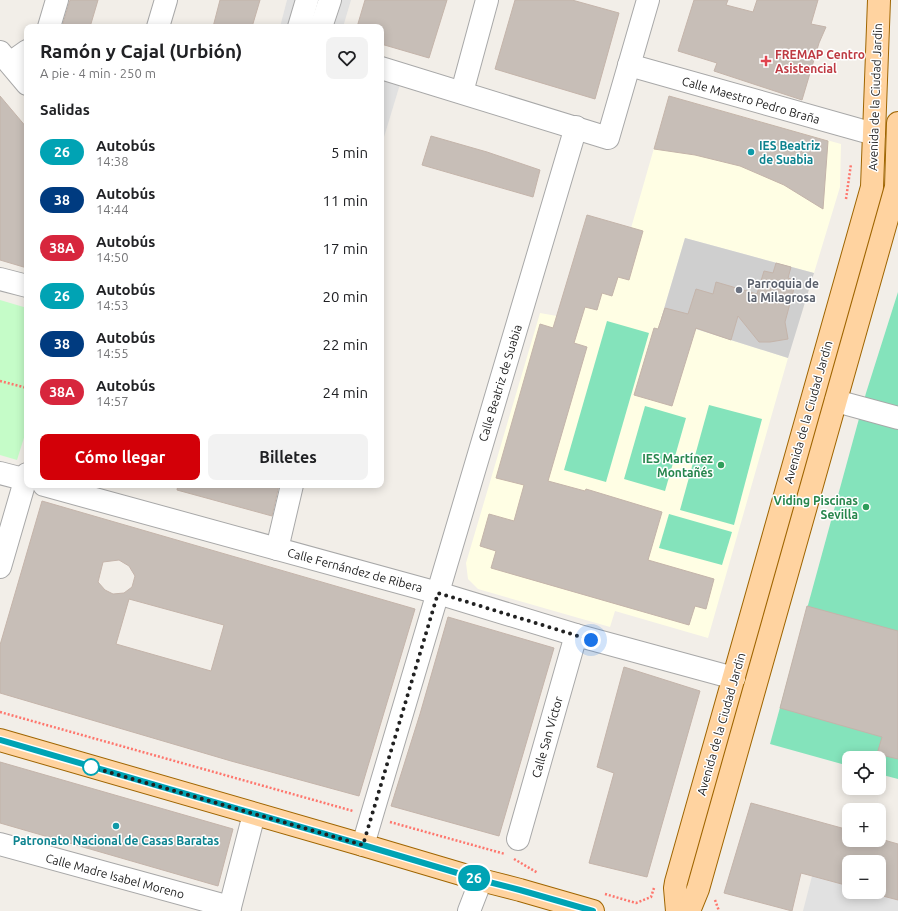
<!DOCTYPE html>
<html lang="es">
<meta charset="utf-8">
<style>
:root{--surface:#fff;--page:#f2f2f2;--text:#202124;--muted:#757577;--accent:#d30008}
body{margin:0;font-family:Ubuntu,sans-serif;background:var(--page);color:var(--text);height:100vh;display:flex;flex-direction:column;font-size:15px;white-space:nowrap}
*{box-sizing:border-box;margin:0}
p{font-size:13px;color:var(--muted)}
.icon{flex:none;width:22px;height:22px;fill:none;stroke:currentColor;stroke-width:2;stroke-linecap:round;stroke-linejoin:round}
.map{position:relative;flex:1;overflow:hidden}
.side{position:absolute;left:24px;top:24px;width:360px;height:464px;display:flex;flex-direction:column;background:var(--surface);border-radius:8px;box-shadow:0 2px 10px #0003}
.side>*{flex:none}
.badge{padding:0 8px;border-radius:13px;font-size:14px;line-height:26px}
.controls{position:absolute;left:842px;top:751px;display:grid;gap:8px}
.controls a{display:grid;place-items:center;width:44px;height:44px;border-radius:8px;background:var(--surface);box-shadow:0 2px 10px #0003;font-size:20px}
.you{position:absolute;width:20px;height:20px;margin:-10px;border:3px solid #fff;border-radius:50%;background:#1a73e8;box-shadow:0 0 0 6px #1a73e833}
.map>.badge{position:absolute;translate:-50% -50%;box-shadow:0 0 0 2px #fff}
h2{padding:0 16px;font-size:15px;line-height:36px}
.round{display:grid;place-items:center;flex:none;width:42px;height:42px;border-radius:8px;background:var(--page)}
.head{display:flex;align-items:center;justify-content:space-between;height:68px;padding:0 16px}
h1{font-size:19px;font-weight:700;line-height:30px}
.cta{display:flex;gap:8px;margin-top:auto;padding:8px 16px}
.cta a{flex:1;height:46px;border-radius:8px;background:var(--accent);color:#fff;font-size:16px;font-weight:700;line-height:46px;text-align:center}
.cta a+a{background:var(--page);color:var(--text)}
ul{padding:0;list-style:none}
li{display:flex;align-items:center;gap:12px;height:48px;padding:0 16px}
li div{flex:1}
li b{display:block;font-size:15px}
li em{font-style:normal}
li .badge{min-width:44px;font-weight:700;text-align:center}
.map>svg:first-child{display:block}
</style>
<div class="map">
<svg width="898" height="911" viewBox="0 0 898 911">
<rect width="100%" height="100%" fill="#f2eee8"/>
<!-- education -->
<path fill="#fffee4" d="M669,96L841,144L840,187L814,273L685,238L661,319L696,329L788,358L708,638L615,611L610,627L478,589L468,579L466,563L540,313L557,316L587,215L631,228Z"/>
<!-- religious -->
<path fill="#cfcfcf" d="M685,238L814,273L788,358L696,329L661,319Z"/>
<!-- park -->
<path fill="#c5fcc8" d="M0,300L27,308V428L17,460L0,455Z"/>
<!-- pitch -->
<g fill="#84e3bb">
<path d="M898,292V779L879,774V758H849V766L770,744L866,393Z"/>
<path d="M607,321L649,333L606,482L564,470Z"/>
<path d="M709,405L762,419L734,525L680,510Z"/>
<path d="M645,406L686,418L665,491L624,479Z"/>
<path d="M669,514L732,532L722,565L659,548Z"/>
</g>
<!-- parking -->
<g fill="#e1e1e1">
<path d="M287,0H351L343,27H280Z"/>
<path d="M381,64L404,71L381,147Z"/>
<path d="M812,876L849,886V892H870L898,900V911H803Z"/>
</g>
<!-- building -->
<g fill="#c7beb7" stroke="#c4b4aa" fill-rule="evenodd">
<path d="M70,0H98L90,27H62Z"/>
<path d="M220,0H260L252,27H213Z"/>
<path d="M365,0H447L429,58L381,44V27H357Z"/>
<path d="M515,0H572L619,13L595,99L495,69Z"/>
<path d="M694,0H728L726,5L753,12L757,0H818L811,24L826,27L819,43L802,100L714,71L717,63L678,51Z"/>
<path d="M0,96L27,128V268L0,260Z"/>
<path d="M669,96L828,141L823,209L784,185L740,166L695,155L654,149Z"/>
<path d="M431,136L487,152L540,170L533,197L422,165Z"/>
<path d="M587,215L643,231L629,280L618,277L612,296L602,293L597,310L585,307L574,343L587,347L548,481L585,491L586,489L662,512L648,560L714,579L706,609L695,606L689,625L491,568L496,551L480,546L489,514L514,521L524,485L496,478L540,324L553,328Z"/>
<path d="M776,263L791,267L788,278L796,281L785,322L788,339L770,342H759L738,316L731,340L696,328L672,406L634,395L654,328L658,329L665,308L688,314L696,289L713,294L716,282L757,294L764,271L773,273Z"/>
<path d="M178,485H279L272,516L177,490Z"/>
<path d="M42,501L415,609L359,796L231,761L0,693V645ZM119,560L129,566L135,576L132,587L124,593L113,594L105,590L98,582L103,562ZM129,599L224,625L211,671L116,644Z"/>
<path d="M807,606L898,631V759L877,754L882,737L780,708Z"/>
<path d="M448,617L554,648L499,836L391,806L420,714Z"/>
<path d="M624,667L700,691L647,877L589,863L614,773L597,767Z"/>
<path d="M0,762L233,829L218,886L0,823Z"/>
<path d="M751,803L849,830V840H884L898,844V900L879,895V862H849V886L801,873L792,911L724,893Z"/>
</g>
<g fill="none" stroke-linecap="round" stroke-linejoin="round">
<!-- minor casing -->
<g stroke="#a8a8a8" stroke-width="24">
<g id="minor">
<path d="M49,27L57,0"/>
<path d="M158,27L166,0"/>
<path d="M299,27L307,0"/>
<path d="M321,27L330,0"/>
<path d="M0,52L27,84"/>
<path d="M10,63L27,51"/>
<path d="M629,65L874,134"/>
<path d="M381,68L608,138L648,0"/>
<path d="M462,92L487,0"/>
<path d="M0,279L27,286"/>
<path d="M836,401L898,418"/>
<path d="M0,473L27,480"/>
<path d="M44,485L438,593L576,635L734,678"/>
<path d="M277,549L292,485"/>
<path d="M0,567L27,474"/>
<path d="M518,839L576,635"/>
<path d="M0,844L230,907"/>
<path d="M363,845L576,127"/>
<path d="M229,911L254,814"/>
<path d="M469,911L481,880"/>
</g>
</g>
<!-- major casing -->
<g stroke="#9f6500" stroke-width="24">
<g id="major">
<path d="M0,740L363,845L481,880L520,890L593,911"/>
<path d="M677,911L675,888L676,882L872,187L879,0"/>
<path d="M689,911L698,889L896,187L898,123"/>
</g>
</g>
<!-- path -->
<g stroke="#fe766d" stroke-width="2.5" stroke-dasharray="2 2" stroke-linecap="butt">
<path d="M846,199L851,164"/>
<path d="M0,381L27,388"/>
<path d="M0,712L353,811"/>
<path d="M390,822L505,854"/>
<path d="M514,859L538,873"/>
<path d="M605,894L636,903L651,897L654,888"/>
<path d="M715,900L719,911"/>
</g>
<!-- minor -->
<use href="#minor" stroke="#fff" stroke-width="22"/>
<!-- major -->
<use href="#major" stroke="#ffd3a0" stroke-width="22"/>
</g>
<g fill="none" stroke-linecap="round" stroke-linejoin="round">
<!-- line casing -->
<g stroke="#fff" stroke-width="9">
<path id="line" d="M0,740L363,845L481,880L520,890L593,911"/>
</g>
<!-- line -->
<use href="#line" stroke="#00a3b4" stroke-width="6"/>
<!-- walk -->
<path stroke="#212121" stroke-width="4" stroke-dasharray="0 7.2" d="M91,767L363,845L438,593L591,640"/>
</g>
<!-- markers -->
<path fill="#e0444e" stroke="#fff" stroke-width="1.5" d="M764 55h4v4h4v4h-4v4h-4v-4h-4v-4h4z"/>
<g fill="#0f9aa8" stroke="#fff" stroke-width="1.5">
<circle cx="751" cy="152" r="4"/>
<circle cx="116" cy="826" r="4"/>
</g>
<circle fill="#6b7280" stroke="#fff" stroke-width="1.5" cx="739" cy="290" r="4"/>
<g fill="#2e9e5b" stroke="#fff" stroke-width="1.5">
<circle cx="721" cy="465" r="4"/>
<circle cx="866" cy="507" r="4"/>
</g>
<circle fill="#fff" stroke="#00a3b4" stroke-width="2" cx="91" cy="767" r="8"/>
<g text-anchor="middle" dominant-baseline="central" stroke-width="3" stroke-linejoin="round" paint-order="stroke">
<!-- health labels -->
<g font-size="12" font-weight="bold" fill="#be3a42" stroke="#fff" text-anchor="start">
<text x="775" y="54">FREMAP Centro<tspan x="775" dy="14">Asistencial</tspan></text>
</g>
<!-- street labels -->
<g font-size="12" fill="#212121" stroke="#fff">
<text transform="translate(875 97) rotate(-88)">Avenida de la Ciudad Jardin</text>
<text transform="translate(751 100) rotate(16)">Calle Maestro Pedro Braña</text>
<text transform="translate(500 383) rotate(-73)">Calle Beatriz de Suabia</text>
<text transform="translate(808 412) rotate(-74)">Avenida de la Ciudad Jardin</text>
<text transform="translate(355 570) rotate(15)">Calle Fernández de Ribera</text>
<text transform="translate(721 724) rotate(-74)">Avenida de la Ciudad Jardin</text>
<text transform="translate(547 737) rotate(-74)">Calle San Víctor</text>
<text transform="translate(115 876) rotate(15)">Calle Madre Isabel Moreno</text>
</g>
<!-- culture labels -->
<g font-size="12" font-weight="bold" fill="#0d838f" stroke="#fff" text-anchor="start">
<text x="759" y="145">IES Beatriz<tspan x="759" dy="14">de Suabia</tspan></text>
<text x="116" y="840" text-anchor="middle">Patronato Nacional de Casas Baratas</text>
</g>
<!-- worship labels -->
<g font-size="12" font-weight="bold" fill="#5b616d" stroke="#fff" text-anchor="start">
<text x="747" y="283">Parroquia de<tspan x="747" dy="14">la Milagrosa</tspan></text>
</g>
<!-- leisure labels -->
<g font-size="12" font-weight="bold" fill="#27864d" stroke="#fff" text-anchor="end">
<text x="713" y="458">IES Martínez<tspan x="713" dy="14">Montañés</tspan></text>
<text x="858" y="500">Viding Piscinas<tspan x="858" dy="14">Sevilla</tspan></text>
</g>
</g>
</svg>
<div class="controls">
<a><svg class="icon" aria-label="locate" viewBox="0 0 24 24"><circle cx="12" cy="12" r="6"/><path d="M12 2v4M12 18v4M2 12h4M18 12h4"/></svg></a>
<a>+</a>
<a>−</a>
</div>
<div class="you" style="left:591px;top:640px"></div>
<b class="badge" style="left:474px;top:878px;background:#00a3b4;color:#fff">26</b>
<section class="side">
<div class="head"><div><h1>Ramón y Cajal (Urbión)</h1><p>A pie · 4 min · 250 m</p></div><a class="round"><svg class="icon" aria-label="heart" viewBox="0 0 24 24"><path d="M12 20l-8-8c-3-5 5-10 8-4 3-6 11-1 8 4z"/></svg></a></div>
<h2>Salidas</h2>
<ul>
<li><span class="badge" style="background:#00a3b4;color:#fff">26</span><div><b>Autobús</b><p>14:38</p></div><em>5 min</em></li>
<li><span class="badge" style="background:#003b80;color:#fff">38</span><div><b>Autobús</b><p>14:44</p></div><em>11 min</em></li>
<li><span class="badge" style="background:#d7263d;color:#fff">38A</span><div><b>Autobús</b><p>14:50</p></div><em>17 min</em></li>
<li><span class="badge" style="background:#00a3b4;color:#fff">26</span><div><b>Autobús</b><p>14:53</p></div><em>20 min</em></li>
<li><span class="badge" style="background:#003b80;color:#fff">38</span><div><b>Autobús</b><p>14:55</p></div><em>22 min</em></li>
<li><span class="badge" style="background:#d7263d;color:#fff">38A</span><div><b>Autobús</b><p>14:57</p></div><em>24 min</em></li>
</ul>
<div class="cta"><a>Cómo llegar</a><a>Billetes</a></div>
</section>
</div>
